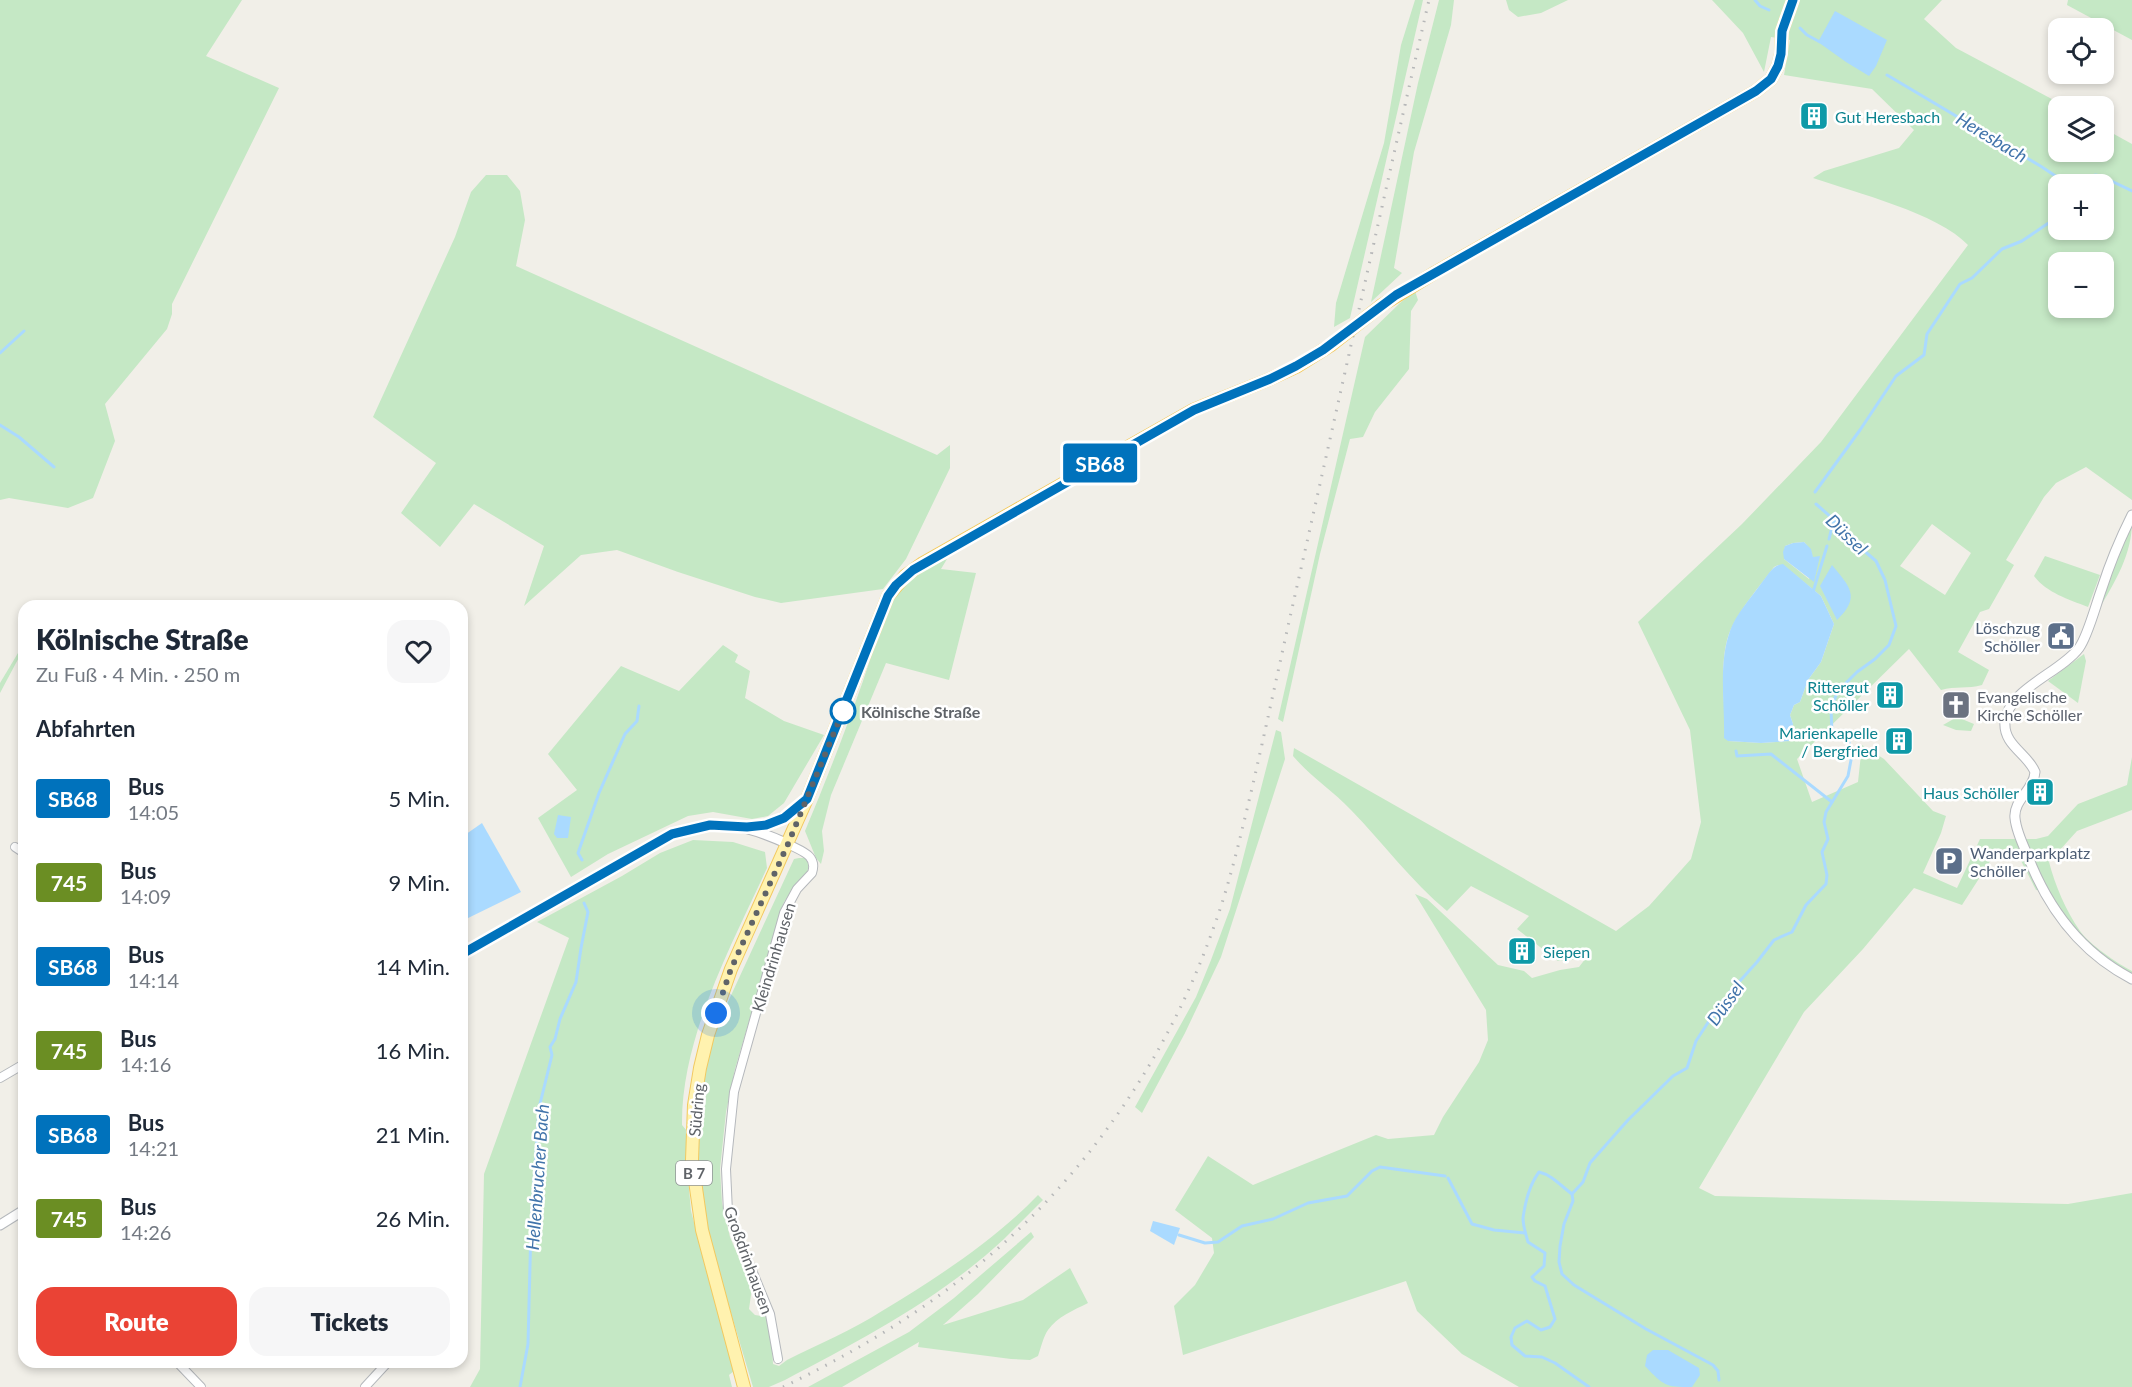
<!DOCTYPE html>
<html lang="de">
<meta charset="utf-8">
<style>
:root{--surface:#fff;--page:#f6f6f7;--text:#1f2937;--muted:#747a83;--accent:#ea4335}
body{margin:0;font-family:Lato,sans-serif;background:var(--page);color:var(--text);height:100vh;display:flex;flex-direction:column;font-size:22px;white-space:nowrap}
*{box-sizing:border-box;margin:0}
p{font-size:20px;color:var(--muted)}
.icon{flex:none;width:33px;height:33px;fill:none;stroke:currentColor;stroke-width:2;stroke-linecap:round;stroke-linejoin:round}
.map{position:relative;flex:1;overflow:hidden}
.drawer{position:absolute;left:18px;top:600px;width:450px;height:768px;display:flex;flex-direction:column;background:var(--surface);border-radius:18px;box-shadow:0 3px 9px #0003}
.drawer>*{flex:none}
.badge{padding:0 12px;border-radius:4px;font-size:21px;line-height:39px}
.controls{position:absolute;left:2048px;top:18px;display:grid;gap:12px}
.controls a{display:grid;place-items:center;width:66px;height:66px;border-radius:12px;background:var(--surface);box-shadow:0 3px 9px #0003;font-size:30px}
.you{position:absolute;width:30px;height:30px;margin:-15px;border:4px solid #fff;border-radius:50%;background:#1a73e8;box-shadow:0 0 0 9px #1a73e833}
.map>.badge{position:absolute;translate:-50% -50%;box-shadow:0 0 0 3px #fff}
h2{padding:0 18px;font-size:22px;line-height:54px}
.round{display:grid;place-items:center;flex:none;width:63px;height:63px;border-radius:18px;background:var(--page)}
.summary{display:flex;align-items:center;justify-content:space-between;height:102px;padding:0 18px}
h1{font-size:28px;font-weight:800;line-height:45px}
.primary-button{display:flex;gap:12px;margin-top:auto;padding:12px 18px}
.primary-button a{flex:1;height:69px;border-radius:18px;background:var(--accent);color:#fff;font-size:24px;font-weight:800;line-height:69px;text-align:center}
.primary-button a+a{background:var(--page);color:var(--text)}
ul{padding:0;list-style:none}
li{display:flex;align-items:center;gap:18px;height:84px;padding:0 18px}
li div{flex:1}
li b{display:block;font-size:22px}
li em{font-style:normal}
li .badge{min-width:66px;font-weight:700;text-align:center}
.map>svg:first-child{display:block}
</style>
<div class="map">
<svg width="2132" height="1387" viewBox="0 0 2132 1387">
<rect width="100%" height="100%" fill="#f1efe8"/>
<!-- green -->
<g fill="#c5e8c5" fill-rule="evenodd">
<path d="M0,0H242L206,56L279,88L172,304V314L167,329L105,404L115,441L93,498L68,508L9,498L0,500Z"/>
<path d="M1415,0H1423L1350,318L1334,327L1336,303L1384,143L1401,45Z"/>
<path d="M1439,0H1454L1451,25L1414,152L1394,268L1402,273L1371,302L1418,83Z"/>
<path d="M1506,0H1568L1541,13L1518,17L1509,10Z"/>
<path d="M1712,0H1942L1924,19L1956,48L2065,106H2058V152H2103V128L2132,144V500L2086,467L2056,483L2044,497L2006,560L2014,565L1989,609L1980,612L1958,652L1989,670L1982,685C1968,689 1955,686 1941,690L1909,649L1797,759L1812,802L1858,782L1862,745L1884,759L1933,811L1946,816L1941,833L1923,873L1957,888L1980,839H2036L2048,836L2078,804L2127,785L2132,757V810L2077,831L2049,862C2055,885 2066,911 2080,931C2089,944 2118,964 2132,971V975C2093,956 2071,927 2047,891L2036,890L2016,851L1998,849L1962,905L1914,888L1863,949L1804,1012L1699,1188L1715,1196L2068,1204L2132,1193V1387H1519L1462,1354L1417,1311L1406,1281L1183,1355L1174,1306L1195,1285L1214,1253L1212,1238L1175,1210L1208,1156L1253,1185L1376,1135L1388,1139L1434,1135L1443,1117L1479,1062L1488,1040L1486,1010L1415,894L1427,899L1498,965L1524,971L1532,978L1560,970L1579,967L1589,954L1572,960L1558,961L1517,929L1529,916L1471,886L1447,911C1411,881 1383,843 1351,810C1332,790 1310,776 1293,756L1294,748L1616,931L1649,906L1691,859L1701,822L1690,730L1638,622L1742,524L1821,442L1968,245C1938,213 1856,193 1813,178L1824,171L1899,148L1914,130L1872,89L1784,75L1790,40L1771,37L1764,72L1743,33ZM2058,184H2103V230H2058ZM2058,262H2103V308H2058ZM1932,524L1971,553L1945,595L1900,566ZM1804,542C1817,555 1812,563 1809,579L1784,559L1785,546L1793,543ZM1778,565H1783L1821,596L1834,624L1821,662L1808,680L1800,702L1794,705L1790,715L1793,724L1790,741L1761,743L1728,741C1724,711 1718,656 1731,629C1742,606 1759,587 1774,567Z"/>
<path d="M2068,0H2132V40L2067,5Z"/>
<path d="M486,175H507L520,191L525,220L516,266L937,455L950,445V468L906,559L883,589L781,603L755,597L678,572L617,550L581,555L524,606L544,546L474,504L440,547L401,513L436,463L373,417L455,237L471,192Z"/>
<path d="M1415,291L1418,300L1411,311L1409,369L1375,412L1363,437L1350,439L1320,554L1283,722L1278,719L1365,337L1400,303Z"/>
<path d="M2132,522C2132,554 2115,582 2099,609L2114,564Z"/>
<path d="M2045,556L2100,575L2088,607C2068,599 2047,593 2034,576Z"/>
<path d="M947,559L941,569L976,573L949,680L886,663L831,795L822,831L824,851L821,864L816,858L805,831C826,781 845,732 863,681C873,654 881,615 899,592C912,576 928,565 947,559Z"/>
<path d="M24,643V648L0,693V683Z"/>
<path d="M723,645L738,655L735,662L750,671L745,698L784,721L824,735L784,803L768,816L752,819L713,812L688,816L608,854L571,877L538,818L577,790L548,754L621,666L679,691Z"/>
<path d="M2084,654L2086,661L2078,703L2048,681Z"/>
<path d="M1957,717L1974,724L1971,731L1956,730L1943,725Z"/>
<path d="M1276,730L1281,732L1285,759L1221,957L1185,1033L1142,1113L1135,1107L1196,997L1211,960L1230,909Z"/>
<path d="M693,840L733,842L765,852L767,868C731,946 681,1038 682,1125L687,1131V1167L691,1211L734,1371L729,1375L732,1387H470L480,1369L484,1174L569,938L537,922L622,876L660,853Z"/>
<path d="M799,858H805L809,864L807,873L797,882L784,902L735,1069L726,1112L720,1169L722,1203L730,1237L752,1288L749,1309L755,1315L767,1317L772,1346L773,1364L779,1366L787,1360C819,1344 852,1330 882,1311C934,1280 996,1239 1038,1195L1043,1200C1030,1213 1017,1226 1004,1239C941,1298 861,1340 785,1380L769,1387H753L709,1239L699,1170V1106L704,1066L715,1030L794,859Z"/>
<path d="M1031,1232L1034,1237L978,1294L943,1325L1023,1300L1070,1268L1088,1303C1074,1310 1057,1317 1048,1330C1043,1337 1041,1348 1038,1356L1030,1360L1011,1359L918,1347L919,1342L842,1387H808L909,1332L954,1298Z"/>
</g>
<!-- water -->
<g fill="#aadaff">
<path d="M1835,11L1887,40L1876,66L1869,76L1846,62L1818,42Z"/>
<path d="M1804,542L1811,549L1813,557L1820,556L1814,582L1784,559L1783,552L1785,546L1793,543Z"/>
<path d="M1783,564L1821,596L1834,624L1821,662L1808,680L1800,702L1794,705L1790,715L1793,724L1790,741L1761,743L1728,741L1724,738C1725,704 1718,664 1730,631C1736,614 1750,599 1760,585C1767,577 1772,565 1783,564Z"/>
<path d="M1832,565C1850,587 1861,597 1837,620L1820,586Z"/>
<path d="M558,815L571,817L568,838H557L554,834Z"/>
<path d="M482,823L521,892L462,921V837Z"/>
<path d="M1153,1221L1180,1228L1174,1245L1150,1231Z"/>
<path d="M1653,1350H1668L1699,1368L1700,1375L1692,1387C1665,1387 1664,1386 1645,1366L1647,1355Z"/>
</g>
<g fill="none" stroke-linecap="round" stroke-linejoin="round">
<!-- stream -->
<g stroke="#aadaff" stroke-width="3">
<path d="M1755,0L1760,6L1769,10"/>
<path d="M1800,28L1807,35L1820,42"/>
<path d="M1887,75L2042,167L2057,177L2063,184"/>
<path d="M2086,184L2095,175L2101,176L2132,191"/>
<path d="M0,353L24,331"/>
<path d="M0,425L19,437L54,467"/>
<path d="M1815,492L1860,430L1896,376L1924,355L1927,334L1960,284L1972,278L2002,249L2022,241L2047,224L2058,220"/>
<path d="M1829,539L1834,519"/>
<path d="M1813,592L1827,546"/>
<path d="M1736,751L1737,756L1771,754L1832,802"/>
<path d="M582,860L578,853L599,793L625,734L637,721L639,706"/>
<path d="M1448,1178L1472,1224L1494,1230L1525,1233"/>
<path d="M1572,1194L1573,1201L1564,1224L1560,1246L1559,1262L1562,1274L1574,1285L1646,1329L1713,1365L1718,1371L1719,1380"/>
<path d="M1179,1235L1205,1243L1218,1242L1242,1226L1273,1219L1308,1203L1347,1196L1372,1171L1380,1167L1445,1176"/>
<path d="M520,1387L528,1344L531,1226L539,1108L552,1055L550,1047L555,1039L560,1019L576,982L581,948L588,912L584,903"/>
<path d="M1589,1387L1555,1363L1542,1357L1525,1356L1512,1345L1511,1337L1515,1328L1527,1321L1541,1330L1550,1327L1555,1319L1545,1286L1535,1281L1532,1277L1544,1266L1545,1253L1528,1242C1526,1235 1523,1226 1523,1218C1525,1203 1530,1184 1539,1172C1552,1175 1561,1186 1572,1194L1583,1182L1590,1163L1628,1120L1673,1076L1687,1068L1696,1041L1709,1021L1724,1007L1730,992L1757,962L1774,940L1792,932L1806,905L1826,884L1827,875L1822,852L1828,839L1824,822L1826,812L1848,776L1851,760L1848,734L1835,737L1832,733L1831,710L1837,692L1857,672L1875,659L1889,645L1896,626L1885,580L1876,561L1862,549L1856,539L1816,504"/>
</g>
<!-- minor casing -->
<g stroke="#b5b8bc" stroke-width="10">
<g id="minor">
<path d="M15,847L24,853"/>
<path d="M0,1078L24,1064"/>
<path d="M778,1359L770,1314L728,1212L726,1169L734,1092L784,913L797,889L812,873C818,855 801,851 788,844"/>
<path d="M177,1362L201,1387"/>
<path d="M365,1387L388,1362"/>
</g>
</g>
<!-- tertiary casing -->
<g stroke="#b5b8bc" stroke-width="11">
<g id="tertiary">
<path d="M2132,515C2120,539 2110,563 2102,588C2096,604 2088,636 2079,648C2060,673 2008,689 2005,722C2003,745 2028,754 2035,772C2034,790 2013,800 2015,818C2016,830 2022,843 2027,854C2047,907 2080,952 2132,979"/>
<path d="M750,827C776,824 786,816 806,800"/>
<path d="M462,954L672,834C720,819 742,823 788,844"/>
<path d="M0,1225L24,1210"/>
</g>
</g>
<!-- primary casing -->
<g stroke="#f2c960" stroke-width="14">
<g id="primary">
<path d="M1382,305L1436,272L1756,91L1771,79L1778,66L1781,54L1782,31L1793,0"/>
<path d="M744,1387L702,1230L692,1160L694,1105L700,1068L708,1035L731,969L807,799L888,596L905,576L923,563L1193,410L1270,379L1296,367L1331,345"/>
</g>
</g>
<!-- minor -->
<use href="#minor" stroke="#fff" stroke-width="8"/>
<!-- tertiary -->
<use href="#tertiary" stroke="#fff" stroke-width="9"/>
<!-- primary -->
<use href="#primary" stroke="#fff2af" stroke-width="12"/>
<!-- rail -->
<path stroke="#b6b7b8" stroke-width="3" stroke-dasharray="1.5 8" stroke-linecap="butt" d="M783,1387C845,1357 906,1322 961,1279C1075,1191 1164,1067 1212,932C1230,884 1241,834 1253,784C1269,714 1284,643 1300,573C1343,382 1385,191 1429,0"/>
<!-- primary-bridge casing -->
<g stroke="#f2c960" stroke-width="14" stroke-linecap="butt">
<path id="primary-bridge" d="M1331,345L1382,305"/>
</g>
<!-- primary-bridge -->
<use href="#primary-bridge" stroke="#fff2af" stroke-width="12"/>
</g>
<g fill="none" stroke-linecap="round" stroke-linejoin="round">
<!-- line casing -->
<g stroke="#fff" stroke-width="14">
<path id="line" d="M462,954L672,834L710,825L747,827L766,825L784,818L807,799L888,596L896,585L913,570L1194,410L1270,379L1296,366L1323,350L1396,295L1756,91L1771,79L1778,66L1781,54L1782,31L1793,0"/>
</g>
<!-- line -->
<use href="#line" stroke="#0072bc" stroke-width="9"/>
<!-- walk -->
<path stroke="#5f6368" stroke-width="6" stroke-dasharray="0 10.8" d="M716,1013L731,969L788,844L843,711"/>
</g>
<!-- icons -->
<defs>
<g id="building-square" transform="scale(1.5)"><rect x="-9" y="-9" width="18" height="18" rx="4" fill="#0f9aa8" stroke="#fff"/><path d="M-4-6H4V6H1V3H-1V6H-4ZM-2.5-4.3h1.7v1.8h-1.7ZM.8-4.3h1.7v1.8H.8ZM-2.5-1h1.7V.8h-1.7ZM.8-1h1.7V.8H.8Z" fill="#fff"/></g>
<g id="civic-square" transform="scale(1.5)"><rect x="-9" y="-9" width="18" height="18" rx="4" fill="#5c6f8a" stroke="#fff"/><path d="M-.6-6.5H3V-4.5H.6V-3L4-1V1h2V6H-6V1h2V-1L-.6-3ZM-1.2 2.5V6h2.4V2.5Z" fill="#fff"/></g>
<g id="church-square" transform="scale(1.5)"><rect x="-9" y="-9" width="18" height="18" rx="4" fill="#6b7280" stroke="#fff"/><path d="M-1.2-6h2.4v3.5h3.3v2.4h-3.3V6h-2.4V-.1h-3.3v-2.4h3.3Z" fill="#fff"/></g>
<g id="parking-square" transform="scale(1.5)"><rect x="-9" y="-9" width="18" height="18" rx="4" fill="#5c6f8a" stroke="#fff"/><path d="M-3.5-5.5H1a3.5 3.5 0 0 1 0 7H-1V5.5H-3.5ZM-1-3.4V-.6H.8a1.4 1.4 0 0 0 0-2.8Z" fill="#fff"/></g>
</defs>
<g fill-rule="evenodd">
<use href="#building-square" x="1814" y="116"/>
<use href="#civic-square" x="2061" y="636"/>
<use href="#building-square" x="1890" y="695"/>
<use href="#church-square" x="1956" y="705"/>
<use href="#building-square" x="1899" y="741"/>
<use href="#building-square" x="2040" y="792"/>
<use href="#parking-square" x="1949" y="861"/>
<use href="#building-square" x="1522" y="951"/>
</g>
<!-- markers -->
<circle fill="#fff" stroke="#0072bc" stroke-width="3" cx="843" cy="711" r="12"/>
<g text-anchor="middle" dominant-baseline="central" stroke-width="5" stroke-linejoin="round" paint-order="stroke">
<!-- shield labels -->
<rect fill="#fff" stroke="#8f9295" stroke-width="1.5" x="676" y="1161" width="36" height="24" rx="4.5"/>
<g font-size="15" font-weight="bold" fill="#5f6368">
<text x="694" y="1173">B 7</text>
</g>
<!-- culture labels -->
<g font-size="16" fill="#0d838f" stroke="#fff" text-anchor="end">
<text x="1835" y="116" text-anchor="start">Gut Heresbach</text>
<text x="1869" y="686">Rittergut<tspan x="1869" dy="18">Schöller</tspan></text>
<text x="1878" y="732">Marienkapelle<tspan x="1878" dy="18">/ Bergfried</tspan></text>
<text x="2019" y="792">Haus Schöller</text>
<text x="1543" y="951" text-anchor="start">Siepen</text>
</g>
<!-- service labels -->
<g font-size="16" fill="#4e5e75" stroke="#fff" text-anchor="end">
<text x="2040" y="627">Löschzug<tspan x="2040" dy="18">Schöller</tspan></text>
<text x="1970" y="852" text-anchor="start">Wanderparkplatz<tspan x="1970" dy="18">Schöller</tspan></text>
</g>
<!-- worship labels -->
<g font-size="16" fill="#5b616d" stroke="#fff" text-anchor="start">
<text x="1977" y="696">Evangelische<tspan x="1977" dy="18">Kirche Schöller</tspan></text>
</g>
<!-- stop labels -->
<g font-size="16" font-weight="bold" fill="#5f6368" stroke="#fff" text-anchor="start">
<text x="861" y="711">Kölnische Straße</text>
</g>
<!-- street labels -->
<g font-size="16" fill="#5f6368" stroke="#fff">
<text transform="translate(773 957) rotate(-73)">Kleindrinhausen</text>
<text transform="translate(696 1110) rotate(-85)">Südring</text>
<text transform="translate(749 1260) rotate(70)">Großdrinhausen</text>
</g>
<!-- water labels -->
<g font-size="18" font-style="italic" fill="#4174aa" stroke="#fff">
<text transform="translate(1992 137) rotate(31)">Heresbach</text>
<text transform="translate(1847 534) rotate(44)">Düssel</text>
<text transform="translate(1725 1003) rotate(-54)">Düssel</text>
<text transform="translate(537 1177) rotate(-86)">Hellenbrucher Bach</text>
</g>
</g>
</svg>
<div class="controls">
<a><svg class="icon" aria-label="locate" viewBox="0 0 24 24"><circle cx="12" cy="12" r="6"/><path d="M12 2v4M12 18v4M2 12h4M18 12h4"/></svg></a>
<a><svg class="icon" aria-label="layers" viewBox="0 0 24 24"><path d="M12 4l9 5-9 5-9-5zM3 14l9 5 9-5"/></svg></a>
<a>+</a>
<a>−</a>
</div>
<div class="you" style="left:716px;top:1013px"></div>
<b class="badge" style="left:1100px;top:463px;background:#0072bc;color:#fff">SB68</b>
<section class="drawer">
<div class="summary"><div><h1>Kölnische Straße</h1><p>Zu Fuß · 4 Min. · 250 m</p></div><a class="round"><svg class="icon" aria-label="heart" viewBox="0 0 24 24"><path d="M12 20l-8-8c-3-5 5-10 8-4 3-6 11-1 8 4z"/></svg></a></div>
<h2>Abfahrten</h2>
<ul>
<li><span class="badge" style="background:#0072bc;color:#fff">SB68</span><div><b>Bus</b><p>14:05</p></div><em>5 Min.</em></li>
<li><span class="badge" style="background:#6b8e23;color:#fff">745</span><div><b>Bus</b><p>14:09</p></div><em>9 Min.</em></li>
<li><span class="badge" style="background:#0072bc;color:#fff">SB68</span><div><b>Bus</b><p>14:14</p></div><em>14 Min.</em></li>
<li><span class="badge" style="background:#6b8e23;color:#fff">745</span><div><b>Bus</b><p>14:16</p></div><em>16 Min.</em></li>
<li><span class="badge" style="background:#0072bc;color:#fff">SB68</span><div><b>Bus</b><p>14:21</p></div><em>21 Min.</em></li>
<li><span class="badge" style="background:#6b8e23;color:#fff">745</span><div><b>Bus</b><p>14:26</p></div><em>26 Min.</em></li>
</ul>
<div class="primary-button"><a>Route</a><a>Tickets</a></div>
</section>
</div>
